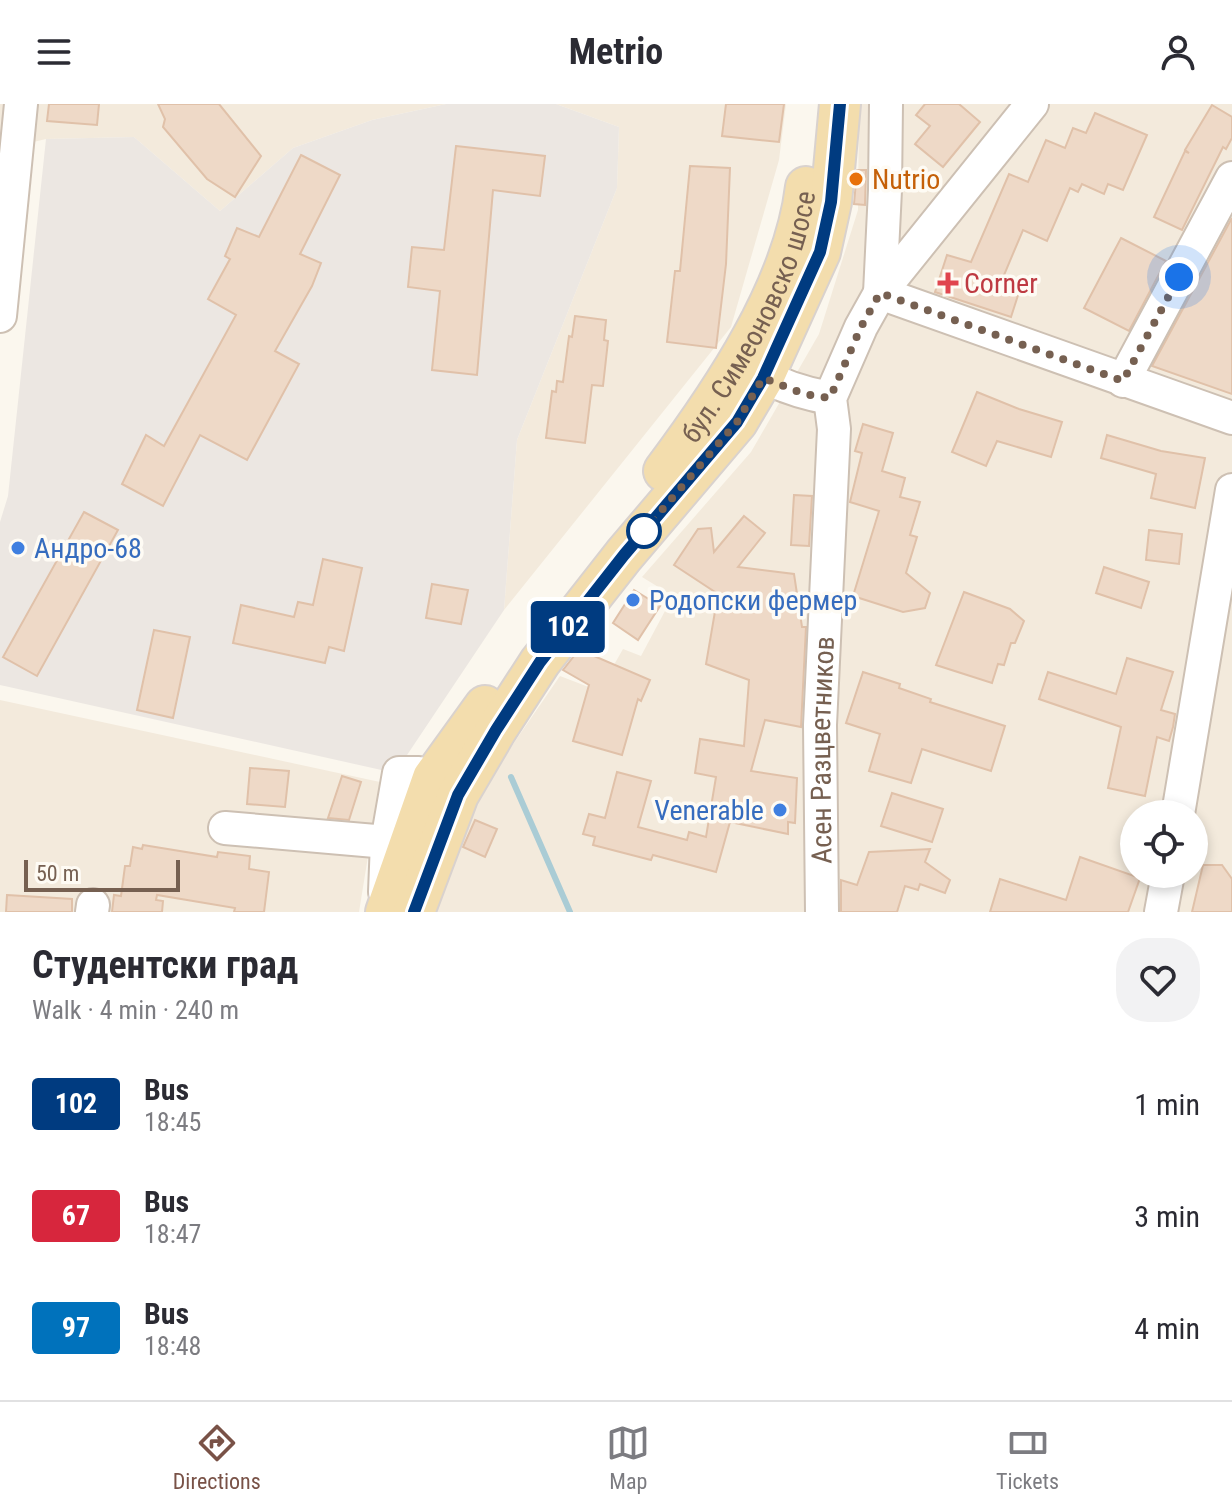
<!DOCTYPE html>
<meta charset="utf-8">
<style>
:root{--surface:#fff;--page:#f2f2f3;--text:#2b2b33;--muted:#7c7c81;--line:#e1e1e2;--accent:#795247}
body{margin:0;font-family:"Roboto Condensed",sans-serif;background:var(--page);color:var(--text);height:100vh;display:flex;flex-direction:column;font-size:30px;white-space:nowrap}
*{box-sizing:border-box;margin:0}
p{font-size:26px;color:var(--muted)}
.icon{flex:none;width:44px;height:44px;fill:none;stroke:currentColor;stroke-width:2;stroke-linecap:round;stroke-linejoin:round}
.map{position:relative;height:808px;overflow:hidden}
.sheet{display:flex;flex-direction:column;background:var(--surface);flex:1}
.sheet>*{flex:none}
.badge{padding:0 16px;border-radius:6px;font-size:28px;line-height:52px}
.fabs{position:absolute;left:1120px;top:696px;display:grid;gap:16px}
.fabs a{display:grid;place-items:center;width:88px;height:88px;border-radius:50%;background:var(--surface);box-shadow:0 4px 12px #0003;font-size:40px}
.scale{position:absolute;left:24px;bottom:20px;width:156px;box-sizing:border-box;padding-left:8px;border:4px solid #766051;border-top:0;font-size:22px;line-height:28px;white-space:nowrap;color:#766051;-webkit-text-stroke:6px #fefbf4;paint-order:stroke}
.you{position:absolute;width:40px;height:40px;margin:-20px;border:6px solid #fff;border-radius:50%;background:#1a73e8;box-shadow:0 0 0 12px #1a73e833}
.map>.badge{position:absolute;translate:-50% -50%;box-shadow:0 0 0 4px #fff}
.round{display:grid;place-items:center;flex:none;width:84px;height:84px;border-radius:32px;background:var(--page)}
.headline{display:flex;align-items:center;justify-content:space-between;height:136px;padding:0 32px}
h1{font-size:38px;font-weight:700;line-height:60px}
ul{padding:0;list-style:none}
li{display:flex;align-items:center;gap:24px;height:112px;padding:0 32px}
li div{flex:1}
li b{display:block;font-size:30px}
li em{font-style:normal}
li .badge{min-width:88px;font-weight:700;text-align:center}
header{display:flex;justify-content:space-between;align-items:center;height:104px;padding:0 32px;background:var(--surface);font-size:36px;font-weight:700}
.tab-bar{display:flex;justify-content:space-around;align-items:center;height:112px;border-top:2px solid var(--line);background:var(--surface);font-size:22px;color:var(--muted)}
.tab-bar a{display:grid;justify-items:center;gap:4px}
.tab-bar .current{color:var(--accent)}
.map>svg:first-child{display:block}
</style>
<header><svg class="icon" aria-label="menu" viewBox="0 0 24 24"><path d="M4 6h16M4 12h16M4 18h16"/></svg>Metrio<svg class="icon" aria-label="person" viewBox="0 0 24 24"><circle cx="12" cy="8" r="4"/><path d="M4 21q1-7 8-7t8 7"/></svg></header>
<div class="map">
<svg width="1232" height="808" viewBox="0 0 1232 808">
<rect width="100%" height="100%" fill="#fbf7ee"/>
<!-- residential -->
<g fill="#f3eadc" fill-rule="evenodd">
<path d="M0,0H446L372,16L293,44L220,107L134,33L46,35L0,46Z"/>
<path d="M556,0H786L779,56L731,223L504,506L517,336L617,84L619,23Z"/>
<path d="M859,0H1232V808H428L460,717L560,572L599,587L623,545L641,552L673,492L642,473L751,348L819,230L858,106ZM1134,710H1194V770H1134Z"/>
<path d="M0,596L380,678L359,808H0Z"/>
</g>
<!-- industrial -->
<path fill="#ece7e2" d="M446,0H556L619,23L617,84L517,336L504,506L395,669L0,581V418L8,392L46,35L134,33L220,107L293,44L372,16Z"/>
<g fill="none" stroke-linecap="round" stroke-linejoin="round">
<!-- stream -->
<path stroke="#aaccd5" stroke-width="6" d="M511,673L570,808"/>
</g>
<!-- building -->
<g fill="#eed9c7" stroke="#e0c1a9" stroke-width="2">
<path d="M49,0H99L97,21L47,17Z"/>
<path d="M158,0H219L261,52L235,93L207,75L163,23L165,15Z"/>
<path d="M726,0H784L779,38L722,32Z"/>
<path d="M925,0H959L980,18L943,63L915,40L930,22L916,11Z"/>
<path d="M1212,1L1232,13V34L1226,45L1223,43L1182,126L1154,113L1185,47L1189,49L1185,46Z"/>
<path d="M1095,9L1147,31L1123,86L1108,80L1104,90L1082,80L1078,88L1070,84L1047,137L1023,126L1004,171L1021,182L1011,213L935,188L947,151L971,158L1009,70L1028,78L1046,36L1065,44L1073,24L1086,29Z"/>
<path d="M456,42L545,52L540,92L493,86L477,271L432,266L440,187L408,183L412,143L444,146Z"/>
<path d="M301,51L340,71L300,150L321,159L312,182L275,247L299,260L247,356L200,331L163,402L122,380L146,331L164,342L236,211L208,195L230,155L225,152L237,124L259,133Z"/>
<path d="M690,62L730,64L726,160L716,244L667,238L675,167H680Z"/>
<path d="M857,66H866L865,101L854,100Z"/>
<path d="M1232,114V290L1152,262Z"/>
<path d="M1121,134L1166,157L1129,227L1084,204Z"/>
<path d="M575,212L606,216L604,236L608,237L603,282L592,281L585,339L546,334L552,287L556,288L557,277L563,278L569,232L572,233Z"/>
<path d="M977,288L1019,305L1062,318L1051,353L997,337L986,362L952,348Z"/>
<path d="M863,320L893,329L882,367L905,374L900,393L920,398L910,431L917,433L906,469L930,489L925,504L903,508L853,492L879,407L850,398L862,349L855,347Z"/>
<path d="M1107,331L1161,347L1205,354L1195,404L1151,394L1156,370L1101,354Z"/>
<path d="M794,391L812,392L809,442L791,441Z"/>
<path d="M84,408L118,426L37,572L3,553Z"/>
<path d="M744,412L765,429L738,463L794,470L802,523H806L801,623L765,616L751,667L797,674L795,719L788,718V730L730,718L716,768L653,751L651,756L593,741L595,733L583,730L589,710L605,714L617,668L651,677L638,723L687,736L689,728L706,733L716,673L695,669L700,635L744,642L749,576L706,560L718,490L674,461L698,425L711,424L714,448Z"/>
<path d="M1149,426L1182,430L1179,460L1146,456Z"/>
<path d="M323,455L362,464L344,547L329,543L325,559L233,539L241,501L294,513L298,498L313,501Z"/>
<path d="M1104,463L1149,478L1141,504L1096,489Z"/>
<path d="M432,480L468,486L461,520L426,514Z"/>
<path d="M634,486L660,502L638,536L613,519Z"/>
<path d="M964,488L1010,505L1024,517L1015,539H1011L1004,561L998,560L992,579L936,561Z"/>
<path d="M154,526L190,533L173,614L137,606Z"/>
<path d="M589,533L601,539L594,552L650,576L641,597L638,595L622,651L573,637L589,581L563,566Z"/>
<path d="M1127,554L1173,568L1161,606L1175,610L1173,623L1169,637L1157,633L1145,692L1108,684L1121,623L1039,595L1048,568L1116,590Z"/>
<path d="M863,568L900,580L899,584L931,595L930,598L1005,622L991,667L922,645L911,679L869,667L880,630L846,619Z"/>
<path d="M250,664L289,667L285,703L247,700Z"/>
<path d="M342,672L361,678L349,716L328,714Z"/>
<path d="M892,689L943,705L932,738L881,722Z"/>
<path d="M475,716L497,725L485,753L463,743Z"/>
<path d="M143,741L217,753L218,748L250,752L249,765L269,768L264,808H234L235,804L157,791L156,796L163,797L162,808H112L114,791L121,792L125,762H130L133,743L142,745Z"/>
<path d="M930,745L925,758L950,776L945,789L920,780L918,786L905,782L897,808H841V776L857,781L869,748Z"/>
<path d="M1080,753L1140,774L1128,808H990L1000,775L1066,796Z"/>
<path d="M1203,761H1222L1232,775V808H1192Z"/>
<path d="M7,791L72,795V808H6Z"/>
</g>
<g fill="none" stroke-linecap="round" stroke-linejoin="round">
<!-- minor casing -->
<g stroke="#cdc0b3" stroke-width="36">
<g id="minor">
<path d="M880,189L1232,314"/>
<path d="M880,189L885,86L886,0"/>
<path d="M0,212L21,0"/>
<path d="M744,262C771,278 799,289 830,294"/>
<path d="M1123,277L1232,74"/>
<path d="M1178,710L1232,386"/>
<path d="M225,724L387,738"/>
<path d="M385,788L387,738L399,669H419L452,687"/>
<path d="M92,808L93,801"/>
<path id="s1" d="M822,808L820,621L834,325L830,294L861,223L880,189L1032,0"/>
<path d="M1161,808L1168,770"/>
</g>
</g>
<!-- major casing -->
<g stroke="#d9d2ce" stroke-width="44">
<g id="major">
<path id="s2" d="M664,367C723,288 794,183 806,83"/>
<path d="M386,808L433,674L485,602"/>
<path d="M414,808L458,691L496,626L540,558L624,451L737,318L763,274L820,148L831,98L840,0"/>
</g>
</g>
<!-- minor -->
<use href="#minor" stroke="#fff" stroke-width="32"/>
<!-- major -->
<use href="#major" stroke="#f3ddad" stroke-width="40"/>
</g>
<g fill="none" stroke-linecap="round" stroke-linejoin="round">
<!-- line casing -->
<g stroke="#fff" stroke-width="18">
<path id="line" d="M414,808L458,691L496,626L540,558L624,451L737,318L763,274L820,148L831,98L840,0"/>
</g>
<!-- line -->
<use href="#line" stroke="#003b80" stroke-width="12"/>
<!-- walk -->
<path stroke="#766051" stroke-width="8" stroke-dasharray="0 14.4" d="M644,427L737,318L763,274L804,290L830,294L861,223L880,189L1123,277L1179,173"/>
</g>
<!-- markers -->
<circle fill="#e8710a" stroke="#fefbf4" stroke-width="3" cx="856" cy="75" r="8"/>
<path fill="#e0444e" stroke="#fefbf4" stroke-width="3" d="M944 167h8v8h8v8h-8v8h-8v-8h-8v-8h8z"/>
<circle fill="#fff" stroke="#003b80" stroke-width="4" cx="644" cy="427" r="16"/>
<g fill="#3f7fe0" stroke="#fefbf4" stroke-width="3">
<circle cx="18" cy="444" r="8"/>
<circle cx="633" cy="496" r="8"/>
<circle cx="780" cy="706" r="8"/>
</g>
<g text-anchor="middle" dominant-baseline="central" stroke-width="7" stroke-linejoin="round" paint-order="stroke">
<!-- food labels -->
<g font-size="28" fill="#c56008" stroke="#fefbf4" text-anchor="start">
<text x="872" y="75">Nutrio</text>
</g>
<!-- health labels -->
<g font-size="28" fill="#be3a42" stroke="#fefbf4" text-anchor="start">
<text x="964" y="179">Corner</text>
</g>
<!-- street labels -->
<g font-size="28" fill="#766051" stroke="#fefbf4">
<text stroke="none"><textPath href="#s2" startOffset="178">бул. Симеоновско шосе</textPath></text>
<text stroke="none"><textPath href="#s1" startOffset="162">Асен Разцветников</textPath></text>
</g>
<!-- shop labels -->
<g font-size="28" fill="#366cbe" stroke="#fefbf4" text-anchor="start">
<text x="34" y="444">Андро-68</text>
<text x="649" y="496">Родопски фермер</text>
<text x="764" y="706" text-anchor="end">Venerable</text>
</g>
</g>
</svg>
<div class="fabs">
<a><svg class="icon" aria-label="locate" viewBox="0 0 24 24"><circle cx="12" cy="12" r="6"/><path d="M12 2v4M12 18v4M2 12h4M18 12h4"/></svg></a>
</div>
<div class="scale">50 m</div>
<div class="you" style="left:1179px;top:173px"></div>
<b class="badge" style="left:568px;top:523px;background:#003b80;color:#fff">102</b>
</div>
<section class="sheet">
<div class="headline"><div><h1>Студентски град</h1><p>Walk · 4 min · 240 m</p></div><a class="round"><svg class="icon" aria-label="heart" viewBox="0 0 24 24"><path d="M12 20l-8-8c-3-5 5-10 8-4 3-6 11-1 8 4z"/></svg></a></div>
<ul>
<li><span class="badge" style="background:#003b80;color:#fff">102</span><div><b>Bus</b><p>18:45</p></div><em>1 min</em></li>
<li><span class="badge" style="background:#d7263d;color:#fff">67</span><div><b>Bus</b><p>18:47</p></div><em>3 min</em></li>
<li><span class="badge" style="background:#0072bc;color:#fff">97</span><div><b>Bus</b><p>18:48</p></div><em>4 min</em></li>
</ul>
</section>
<nav class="tab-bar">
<a class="current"><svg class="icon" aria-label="directions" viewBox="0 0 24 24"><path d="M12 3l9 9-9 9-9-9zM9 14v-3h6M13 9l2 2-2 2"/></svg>Directions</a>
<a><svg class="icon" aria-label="map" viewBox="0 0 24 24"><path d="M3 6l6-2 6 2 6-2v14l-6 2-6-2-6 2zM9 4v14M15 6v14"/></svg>Map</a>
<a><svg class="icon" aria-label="tickets" viewBox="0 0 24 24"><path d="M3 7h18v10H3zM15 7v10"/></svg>Tickets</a>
</nav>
